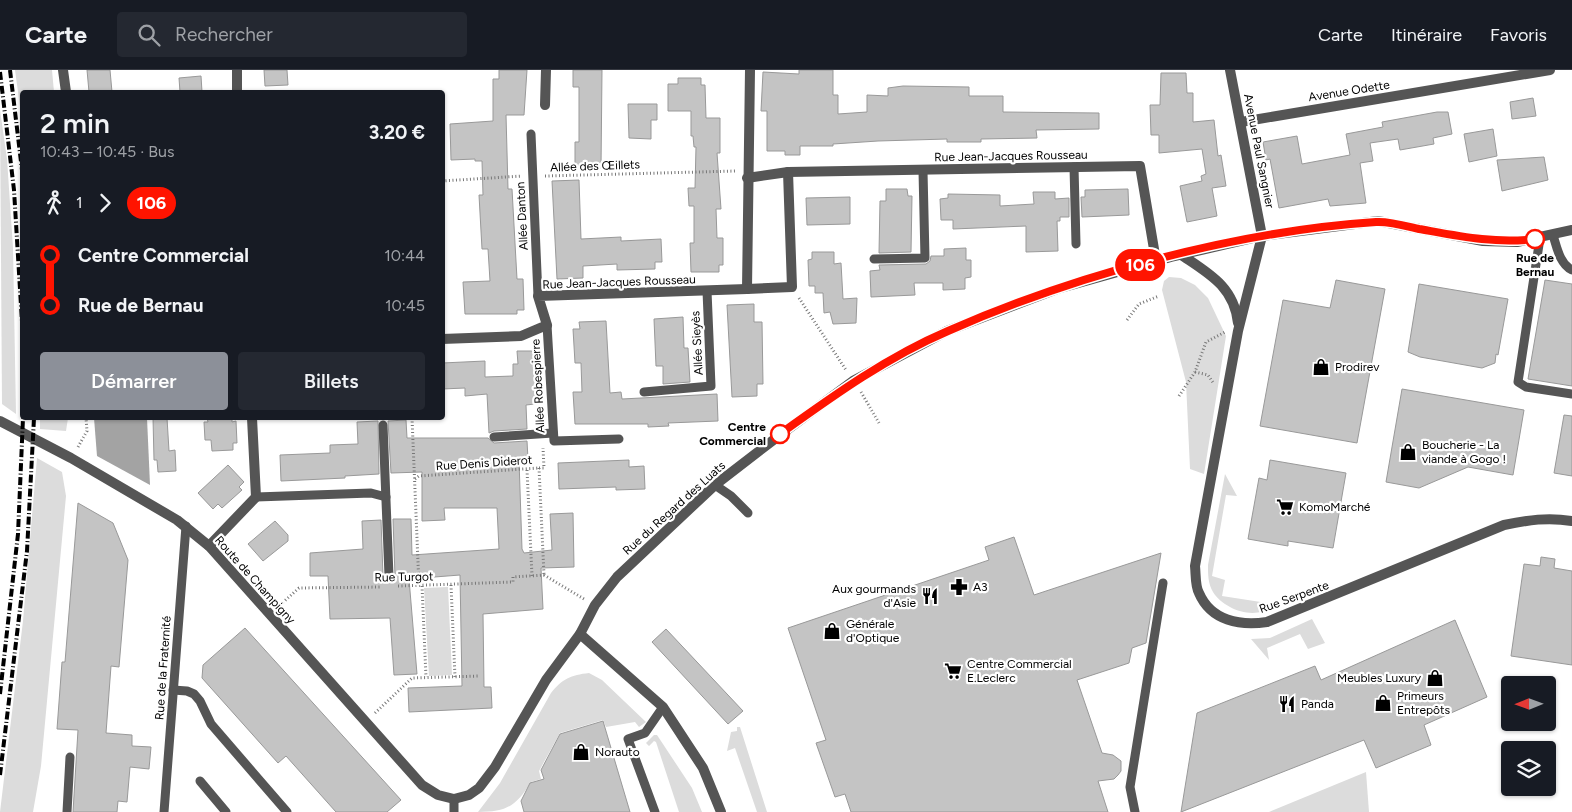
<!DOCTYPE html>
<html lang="fr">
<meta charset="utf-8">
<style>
:root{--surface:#171b24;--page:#242831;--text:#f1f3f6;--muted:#9ea1a6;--line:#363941;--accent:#8c9099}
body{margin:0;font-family:Figtree,sans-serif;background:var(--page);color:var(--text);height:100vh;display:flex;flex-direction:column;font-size:19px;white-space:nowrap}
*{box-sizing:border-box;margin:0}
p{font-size:16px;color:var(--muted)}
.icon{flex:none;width:28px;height:28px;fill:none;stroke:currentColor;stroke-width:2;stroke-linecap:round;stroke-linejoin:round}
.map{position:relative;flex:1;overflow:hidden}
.details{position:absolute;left:20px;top:20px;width:425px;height:330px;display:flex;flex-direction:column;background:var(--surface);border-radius:5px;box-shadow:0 1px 4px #0004}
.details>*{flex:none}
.badge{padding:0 10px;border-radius:16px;font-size:18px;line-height:32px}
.needle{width:32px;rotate:269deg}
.fabs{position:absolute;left:1501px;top:606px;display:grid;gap:10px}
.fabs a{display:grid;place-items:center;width:55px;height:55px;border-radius:5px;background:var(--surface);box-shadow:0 1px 4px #0004;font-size:25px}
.map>.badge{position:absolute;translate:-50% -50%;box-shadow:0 0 0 2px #fff}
.legs{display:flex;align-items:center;gap:8px;height:55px;padding:0 20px;font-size:16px}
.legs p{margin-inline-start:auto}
.summary{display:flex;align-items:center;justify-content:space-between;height:85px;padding:0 20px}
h1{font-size:28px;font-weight:600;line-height:38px}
.primary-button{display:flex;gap:10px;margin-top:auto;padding:10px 20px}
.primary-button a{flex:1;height:58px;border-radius:5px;background:var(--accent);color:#fff;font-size:20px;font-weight:600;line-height:58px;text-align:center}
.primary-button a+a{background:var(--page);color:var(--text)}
ul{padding:0 20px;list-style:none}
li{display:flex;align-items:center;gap:18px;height:50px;font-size:19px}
li i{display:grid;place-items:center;width:8px;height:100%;margin:0 6px;background:currentColor}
li i::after{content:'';width:12px;height:12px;margin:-6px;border:4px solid;border-radius:50%;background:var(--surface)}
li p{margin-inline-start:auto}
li:first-child i{background:linear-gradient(#0000 50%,currentColor 0)}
li:last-child i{background:linear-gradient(currentColor 50%,#0000 0)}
header{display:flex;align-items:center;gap:30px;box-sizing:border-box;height:70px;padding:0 25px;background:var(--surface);border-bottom:1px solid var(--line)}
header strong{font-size:24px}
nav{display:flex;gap:28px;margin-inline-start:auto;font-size:18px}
.search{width:350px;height:45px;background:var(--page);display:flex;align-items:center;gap:12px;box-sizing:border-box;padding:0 18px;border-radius:5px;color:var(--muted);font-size:19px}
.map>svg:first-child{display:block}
</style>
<header>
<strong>Carte</strong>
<div class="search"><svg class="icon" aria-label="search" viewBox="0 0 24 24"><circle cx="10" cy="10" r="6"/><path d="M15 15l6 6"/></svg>Rechercher</div>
<nav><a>Carte</a><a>Itinéraire</a><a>Favoris</a></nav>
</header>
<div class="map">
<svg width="1572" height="742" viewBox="0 0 1572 742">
<rect width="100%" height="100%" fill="#fff"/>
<!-- green -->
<g fill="#dcdcdc">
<path d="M15,0H52L54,22H22V51Z"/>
<path d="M0,40L7,89L13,178L16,344L2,334Z"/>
<path d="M1169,207L1181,208L1195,215L1208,228L1226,266L1204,404L1190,399L1186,312L1162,220L1164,211Z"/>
<path d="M40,348H68L66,361L40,359Z"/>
<path d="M37,388L62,402L66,426L41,696L33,742H0L23,551Z"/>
<path d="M1225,404L1237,426L1226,425L1212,506L1225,510L1222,526L1274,534C1258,552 1224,540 1213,522C1208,513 1208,505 1208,495Z"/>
<path d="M448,517L452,605L429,606L424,518Z"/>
<path d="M1312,549L1325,573L1308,579L1300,564L1267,578L1269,590L1251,569L1270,568Z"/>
<path d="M589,603L602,610L646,652L639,657L635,652L606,657L603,650L560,663L539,701L541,709L531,712C516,736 507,742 478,742L500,713L551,623C562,609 571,605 589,603Z"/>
<path d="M737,657H740L767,742H757L735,678L727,681L731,662L737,661Z"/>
<path d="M654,665H657L692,718L702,742H679L656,672L654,671L649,676L646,673Z"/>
<path d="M1366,702L1369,742H1269Z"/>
</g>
<!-- water -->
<path fill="#a3a3a3" d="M94,348H147L150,415L97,386Z"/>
<!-- building -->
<g fill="#c4c4c4" stroke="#999">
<path d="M87,0H110L112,22H89Z"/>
<path d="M264,0H287L288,15L265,16Z"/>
<path d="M499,0H527L524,45H506L508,119H512L517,209H523L524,240H517V244H465L463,212L490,211L488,179H482L479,125H483L482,91H475V89L451,90L450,54L493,51V9H499Z"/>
<path d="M573,0H602L601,98H575V72H579V17H573Z"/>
<path d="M799,0H833V25H838V44L867,42V25L888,26V18L903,16L969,17V26H1003V42L1099,43V59L1036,60L1037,68L981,69V72H947V69L878,71L833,74V76H800V85H785V81H767V41H761L763,2L799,4Z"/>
<path d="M1161,3H1186L1187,23H1193V52L1214,50L1218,86L1221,85L1226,116L1212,118L1217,146L1187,152L1180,116L1202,111L1201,106L1206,104L1202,79L1159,83V65H1151L1150,35H1160Z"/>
<path d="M201,6L202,22H180L179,8Z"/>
<path d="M678,8H701V15H705L706,48H720V83H717L721,139H716L717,168H723V195H719V202H691L690,173H694V136H689L688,118H695L696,77H694L693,66H691V41H668V14H678Z"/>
<path d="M1533,28L1536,46L1512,49L1510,32Z"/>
<path d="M628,34H657V50H651V69L629,68Z"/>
<path d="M1437,42H1448L1452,64L1433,68L1434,74L1400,80L1398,69L1370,73L1373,91L1360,93L1366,133L1330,136L1328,129L1279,138L1270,89L1266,90L1263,72L1297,66L1302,94L1350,85L1346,64L1383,57L1382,52Z"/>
<path d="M1493,59L1497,86L1469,92L1464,64Z"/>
<path d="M1544,87L1548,110L1502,121L1497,90Z"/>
<path d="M579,110L581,169L621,167V171L661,169L662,192H655V199L617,200V194L583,196V208L557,209L552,111Z"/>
<path d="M886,119H907L908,126H912L911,182L879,183L880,131H886Z"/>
<path d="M1128,119L1129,145L1082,147L1081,127H1085V120Z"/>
<path d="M1033,122H1055V129L1069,128V147H1060V151H1057L1058,181L1026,182V156L953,159V150H941L940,129L948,128V124L1000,125V136L1034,134Z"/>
<path d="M850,127V154L807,155L806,128Z"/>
<path d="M966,178V190H971V207L965,208V219L943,220V213H914L915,225L871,227L870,201L880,200L879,195L926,194L930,191L931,186H944V179Z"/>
<path d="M812,182H834V194L841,193L843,229L857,228L856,253L833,254L830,242L824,243L823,223H815V216H809L808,190L812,189Z"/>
<path d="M1336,210L1385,219L1357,373L1260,356L1283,230L1330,238Z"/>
<path d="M1545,210L1572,214V316L1528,309Z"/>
<path d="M1419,214L1508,229L1498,285L1496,284L1495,293L1482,298L1420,287L1408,282Z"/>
<path d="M754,234V252H762L763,314H757V326L732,327L727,235Z"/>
<path d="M683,247L684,278H688L690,312L663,314V296H656L654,249Z"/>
<path d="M606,251L610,323L621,322L622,329L717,324L718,351L668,353L669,356L648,357V354H575L573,322H582L581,293H575L573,259H580L579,252Z"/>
<path d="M517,281H534L535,300H539L540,326L535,327V334L526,335L527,359L494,361L489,363L487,324L465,326V318L442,319V293L485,291V307L513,306V294H518Z"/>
<path d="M1402,319L1524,340L1513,405L1468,397L1419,418L1386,412Z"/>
<path d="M1564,345L1572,346V406L1554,403Z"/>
<path d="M153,348H167L169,381L175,380L176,401L158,402L157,390H154Z"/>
<path d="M207,348H232V352L236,351L237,373H233V380L212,381L211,370H205L204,352H208Z"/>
<path d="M406,350L407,368H488L494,373L527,371L528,389L519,390L522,479L524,483L552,480L550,444L573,443L574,497L541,498L543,539L483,544L484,617H491L492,638L409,642L408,618L462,616L460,505L409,509L417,604L394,605L390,548L330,549L328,506H310V483L363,479L362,451L381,450L383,506L389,512L393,511L395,506L393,449H411L412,485L499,479L497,438H444L445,450L422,451V402L391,403L388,351Z"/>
<path d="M378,351L379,404L345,406V408L281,411L280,385L330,383V375L358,374L357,352Z"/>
<path d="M629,390V397L644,396L645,419L616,420V417L559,419L558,393Z"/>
<path d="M1270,390L1346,403L1333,478L1288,471V476L1248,469L1259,408L1267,410Z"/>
<path d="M228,395L244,412L239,417L242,420L222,438L218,434L213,439L198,423Z"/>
<path d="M78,433L113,453L128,490L119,597L111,596L106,663L132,665V676L151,677L149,699L130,697L127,732L118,731L117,742H73L78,660L57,659L62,592H65Z"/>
<path d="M275,451L288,465V471L263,491L248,474Z"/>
<path d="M1014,467L1034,525L1161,483L1146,573L1132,578L1129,593L1077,610L1102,683L1113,685L1121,691V701L1118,705L1114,709L1098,711L1108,742H851L845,724L835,727L816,673L826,670L788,558L989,490L985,477Z"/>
<path d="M1541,487L1555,489L1554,498L1572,501V595L1511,586L1524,494L1540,496Z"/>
<path d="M1455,550L1487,627L1424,655L1431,675L1376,698L1364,670L1181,742L1197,643L1315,596L1321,610Z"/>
<path d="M245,558L401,730L387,742H336L286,686L278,693L202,608L203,595Z"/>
<path d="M666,559L743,641L728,654L652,572Z"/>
<path d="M603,651L630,742H524L521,731L530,713L544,709L541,700L560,664Z"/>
</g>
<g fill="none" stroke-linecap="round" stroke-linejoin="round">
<!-- path -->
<g stroke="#777" stroke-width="3" stroke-dasharray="1 2.5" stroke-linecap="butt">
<path d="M545,106L736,101"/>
<path d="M442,111L522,106"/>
<path d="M799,228L846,300"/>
<path d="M1127,250L1139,234L1159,226"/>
<path d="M1195,302L1208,305L1214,314"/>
<path d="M861,322L879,353"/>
<path d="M1179,326L1195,302L1206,272L1225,262"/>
<path d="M412,348L419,516"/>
<path d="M78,377L87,361L86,348"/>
<path d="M539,398L544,505"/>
<path d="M539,398H544L543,378"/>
<path d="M527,400L532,506"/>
<path d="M415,409L419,406L539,398"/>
<path d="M544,505L584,529"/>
<path d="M451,515L455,607"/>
<path d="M398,516L513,512V507L544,505"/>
<path d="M422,516L426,607"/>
<path d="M280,535L299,518L382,517"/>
<path d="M375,643L412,608L480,606"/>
</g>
<!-- service -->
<g stroke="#555" stroke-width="9">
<path d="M531,64L538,226"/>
<path d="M1074,97L1076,174"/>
<path d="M1553,165C1557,178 1560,194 1572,200"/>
<path d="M1540,168L1518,312L1526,317L1572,324"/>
<path d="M874,189L925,188L923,101"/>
<path d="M547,255L554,371L619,369"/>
<path d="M644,322L711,316L707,221"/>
<path d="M383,355L389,506"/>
<path d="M494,367L553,363"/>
<path d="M715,415L731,426L748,443"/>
<path d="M256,427L371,423L386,427"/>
<path d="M173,620L187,621L194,624L200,631L211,654L287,742"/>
<path d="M200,711L226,742"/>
<path d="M67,742L70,687"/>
<path d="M164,742L186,456"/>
<path d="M454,742V729"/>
<path d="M655,742L628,669L645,663L663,637"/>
<path d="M1135,742L1130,717L1163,513"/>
</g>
<!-- minor -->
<g stroke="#555" stroke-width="10">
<path d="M63,0L66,22"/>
<path d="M750,0L747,219L792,217L788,102"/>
<path d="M1230,0L1262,166L1238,261L1195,496C1196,505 1195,516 1199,523C1211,551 1240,556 1267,552L1504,455C1528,450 1548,447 1572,451"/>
<path d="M237,22V0"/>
<path d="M545,35L546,0"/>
<path d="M1241,52L1550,0"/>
<path d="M747,108L788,102L1140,96L1156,191"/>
<path d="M1180,184C1208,203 1234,216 1238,253"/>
<path d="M442,269L521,266L547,255L538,226L747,219"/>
<path d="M0,351L71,388L177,450L209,476L422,715L438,725L454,729L469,725L479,718L495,697L546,610L580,564L595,535L617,507L715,415L776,368L853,311L947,261L1057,219L1171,187L1262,166L1378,151L1483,171L1517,172L1572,160"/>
<path d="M209,476L256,427L252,348"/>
</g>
<!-- tertiary -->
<path stroke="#555" stroke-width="10" d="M580,564L663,637L703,698L721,742"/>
<!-- rail -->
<g stroke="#000" stroke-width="4" stroke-dasharray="8 2.5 1 2.5" stroke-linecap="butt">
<path d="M10,0L22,100"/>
<path d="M0,2L14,120L22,252"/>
<path d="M0,624L18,464L23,348"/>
<path d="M0,705L27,481L34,348"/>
</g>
</g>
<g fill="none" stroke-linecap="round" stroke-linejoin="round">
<!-- line-1 casing -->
<g stroke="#fff" stroke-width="11">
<path id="line-1" d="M780,364C833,326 887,287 948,261C1075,205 1237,161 1376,152C1389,151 1406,156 1419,159C1458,166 1495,174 1535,169"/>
</g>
<!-- line-1 -->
<use href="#line-1" stroke="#ff1400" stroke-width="8"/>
</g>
<!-- icons -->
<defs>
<g id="shop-bare" transform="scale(1.35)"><path d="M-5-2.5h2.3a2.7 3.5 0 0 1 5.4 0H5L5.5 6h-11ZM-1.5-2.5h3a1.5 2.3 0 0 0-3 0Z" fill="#000" stroke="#fff" stroke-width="2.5" paint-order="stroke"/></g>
<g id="supermarket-bare" transform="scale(1.35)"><path d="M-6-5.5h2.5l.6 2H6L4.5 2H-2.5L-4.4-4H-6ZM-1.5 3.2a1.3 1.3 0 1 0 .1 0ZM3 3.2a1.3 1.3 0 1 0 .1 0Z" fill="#000" stroke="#fff" stroke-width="2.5" paint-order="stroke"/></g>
<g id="pharmacy-bare" transform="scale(1.35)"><path d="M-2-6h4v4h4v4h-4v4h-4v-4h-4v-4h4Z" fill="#000" stroke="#fff" stroke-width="2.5" paint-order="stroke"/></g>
<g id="restaurant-bare" transform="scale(1.35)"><path d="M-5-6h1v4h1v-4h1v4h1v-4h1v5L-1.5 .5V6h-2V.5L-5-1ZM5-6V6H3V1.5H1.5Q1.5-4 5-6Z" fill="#000" stroke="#fff" stroke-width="2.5" paint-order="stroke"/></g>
</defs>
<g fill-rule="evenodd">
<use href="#shop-bare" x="1321" y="297"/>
<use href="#shop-bare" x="1408" y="382"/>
<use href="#supermarket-bare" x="1285" y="437"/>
<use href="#pharmacy-bare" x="959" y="517"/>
<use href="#restaurant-bare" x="930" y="526"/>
<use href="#shop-bare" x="832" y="561"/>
<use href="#supermarket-bare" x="953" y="601"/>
<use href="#shop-bare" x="1435" y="608"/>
<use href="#shop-bare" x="1383" y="633"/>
<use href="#restaurant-bare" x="1287" y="634"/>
<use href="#shop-bare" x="581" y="682"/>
</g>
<!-- markers -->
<g fill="#fff" stroke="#ff1400" stroke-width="2.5">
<circle cx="1535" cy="169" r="9"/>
<circle cx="780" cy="364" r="9"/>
</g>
<g text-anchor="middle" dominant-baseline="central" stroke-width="4.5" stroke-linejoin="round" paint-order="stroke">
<!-- street labels -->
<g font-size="12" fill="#000" stroke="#fff">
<text transform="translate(1349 21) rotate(-9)">Avenue Odette</text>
<text transform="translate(1259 81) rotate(79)">Avenue Paul Sangnier</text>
<text transform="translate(1011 86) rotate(-1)">Rue Jean-Jacques Rousseau</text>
<text transform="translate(595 96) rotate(-2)">Allée des Œillets</text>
<text transform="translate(522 146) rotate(-93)">Allée Danton</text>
<text transform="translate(619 212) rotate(-2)">Rue Jean-Jacques Rousseau</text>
<text transform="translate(697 273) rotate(-93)">Allée Sieyès</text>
<text transform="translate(538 316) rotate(-93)">Allée Robespierre</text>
<text transform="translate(484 393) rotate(-4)">Rue Denis Diderot</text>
<text transform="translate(674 438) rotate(-42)">Rue du Regard des Luats</text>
<text transform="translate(404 507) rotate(-1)">Rue Turgot</text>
<text transform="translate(255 510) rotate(48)">Route de Champigny</text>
<text transform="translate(1294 527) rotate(-20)">Rue Serpente</text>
<text transform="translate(163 598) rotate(-86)">Rue de la Fraternité</text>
</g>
<!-- stop labels -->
<g font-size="12" font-weight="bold" fill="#000" stroke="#fff">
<text x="1535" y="188">Rue de<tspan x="1535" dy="14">Bernau</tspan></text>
<text x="766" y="357" text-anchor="end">Centre<tspan x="766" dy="14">Commercial</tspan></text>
</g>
<!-- poi labels -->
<g font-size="12" fill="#000" stroke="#fff" text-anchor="start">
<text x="1335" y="297">Prodirev</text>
<text x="1422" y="375">Boucherie - La<tspan x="1422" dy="14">viande à Gogo !</tspan></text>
<text x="1299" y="437">KomoMarché</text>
<text x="973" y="517">A3</text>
<text x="916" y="519" text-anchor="end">Aux gourmands<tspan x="916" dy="14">d'Asie</tspan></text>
<text x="846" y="554">Générale<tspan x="846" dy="14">d'Optique</tspan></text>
<text x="967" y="594">Centre Commercial<tspan x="967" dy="14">E.Leclerc</tspan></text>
<text x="1421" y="608" text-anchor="end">Meubles Luxury</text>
<text x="1397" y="626">Primeurs<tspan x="1397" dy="14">Entrepôts</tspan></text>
<text x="1301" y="634">Panda</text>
<text x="595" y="682">Norauto</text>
</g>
</g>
</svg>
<div class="fabs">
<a><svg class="needle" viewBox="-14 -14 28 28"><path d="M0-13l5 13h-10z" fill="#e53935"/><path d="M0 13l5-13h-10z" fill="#9ea1a6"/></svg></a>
<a><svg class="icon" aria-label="layers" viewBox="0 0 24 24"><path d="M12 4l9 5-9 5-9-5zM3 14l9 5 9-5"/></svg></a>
</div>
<b class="badge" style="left:1140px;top:195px;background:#ff1400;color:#fff">106</b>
<section class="details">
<div class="summary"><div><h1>2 min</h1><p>10:43 – 10:45 · Bus</p></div><b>3.20 €</b></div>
<div class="legs"><svg class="icon" aria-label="walk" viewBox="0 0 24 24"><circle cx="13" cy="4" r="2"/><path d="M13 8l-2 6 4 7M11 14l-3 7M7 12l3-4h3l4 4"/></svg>1<svg class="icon" aria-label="forward" viewBox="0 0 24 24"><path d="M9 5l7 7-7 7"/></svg><b class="badge" style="background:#ff1400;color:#fff">106</b></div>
<ul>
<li><i style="color:#ff1400"></i><b>Centre Commercial</b><p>10:44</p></li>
<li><i style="color:#ff1400"></i><b>Rue de Bernau</b><p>10:45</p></li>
</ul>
<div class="primary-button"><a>Démarrer</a><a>Billets</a></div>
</section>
</div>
